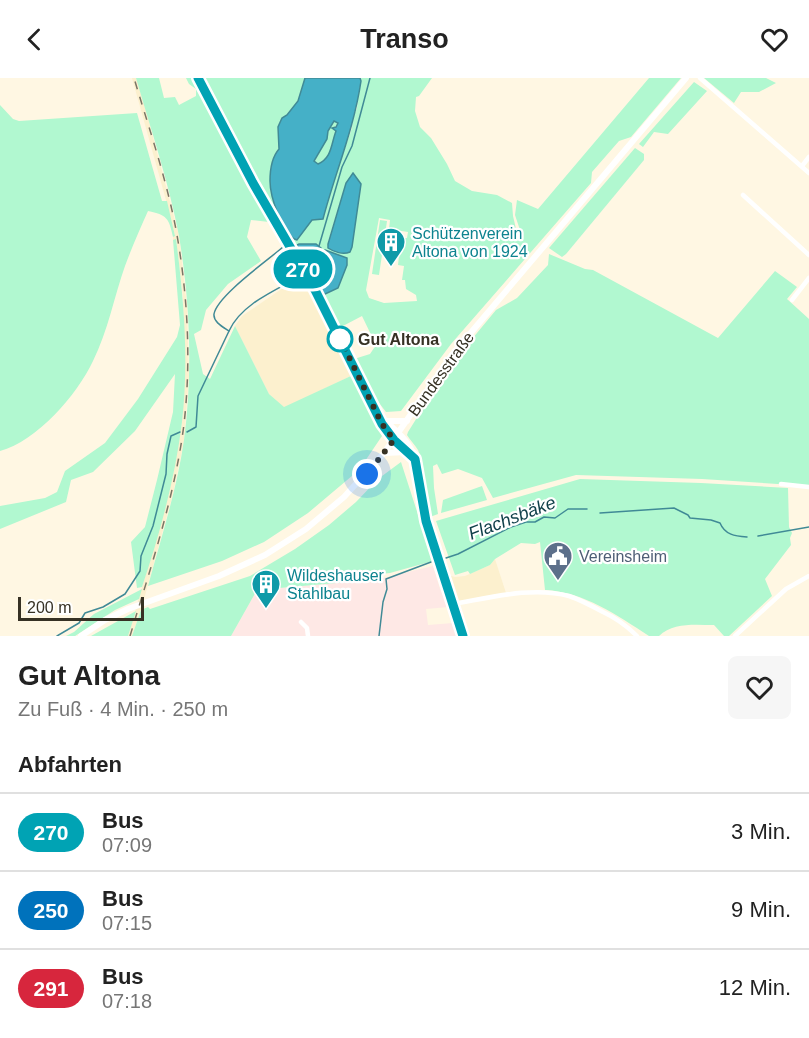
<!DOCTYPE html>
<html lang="de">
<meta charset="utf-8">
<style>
:root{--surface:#fff;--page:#f6f6f6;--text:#222;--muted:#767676;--line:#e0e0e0}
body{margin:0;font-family:Arial,sans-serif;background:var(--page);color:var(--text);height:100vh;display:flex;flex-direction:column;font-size:22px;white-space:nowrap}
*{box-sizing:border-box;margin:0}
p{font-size:20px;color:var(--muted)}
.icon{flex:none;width:33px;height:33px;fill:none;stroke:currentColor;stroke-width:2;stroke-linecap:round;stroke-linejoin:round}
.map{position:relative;height:558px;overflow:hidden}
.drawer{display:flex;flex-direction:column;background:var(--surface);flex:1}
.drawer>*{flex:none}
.badge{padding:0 12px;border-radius:20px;font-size:21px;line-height:39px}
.scale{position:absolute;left:18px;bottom:15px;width:126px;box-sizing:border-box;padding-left:6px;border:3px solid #363124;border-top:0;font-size:16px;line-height:21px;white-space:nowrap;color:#363124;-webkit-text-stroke:4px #fff;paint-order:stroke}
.you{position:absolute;width:30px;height:30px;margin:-15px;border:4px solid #fff;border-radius:50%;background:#1a73e8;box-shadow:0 0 0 9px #1a73e833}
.map>.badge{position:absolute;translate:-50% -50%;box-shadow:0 0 0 3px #fff}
h2{padding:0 18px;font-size:22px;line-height:54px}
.round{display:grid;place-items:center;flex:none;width:63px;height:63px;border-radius:9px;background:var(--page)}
.overview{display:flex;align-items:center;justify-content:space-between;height:102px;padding:0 18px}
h1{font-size:28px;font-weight:600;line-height:45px}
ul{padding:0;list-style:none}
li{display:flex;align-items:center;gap:18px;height:78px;padding:0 18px;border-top:2px solid var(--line)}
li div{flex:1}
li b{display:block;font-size:22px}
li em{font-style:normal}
li .badge{min-width:66px;font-weight:700;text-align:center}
header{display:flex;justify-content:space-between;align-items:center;height:78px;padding:0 18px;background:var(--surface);font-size:27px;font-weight:600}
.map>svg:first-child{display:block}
</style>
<header><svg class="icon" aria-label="back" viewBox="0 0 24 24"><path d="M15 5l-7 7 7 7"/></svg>Transo<svg class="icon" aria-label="heart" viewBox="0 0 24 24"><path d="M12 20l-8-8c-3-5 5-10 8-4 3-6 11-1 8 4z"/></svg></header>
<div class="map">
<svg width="809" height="558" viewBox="0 0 809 558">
<rect width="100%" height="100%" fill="#fff7e3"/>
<!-- built -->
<g fill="#fcf0ce">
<path d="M132,0H136L147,36L179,158L187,229L189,298L184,363L173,416L141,532L132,558H128L169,415L182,345L185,298L183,218L176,162H173V159L175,158L169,133Z"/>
<path d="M302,200L353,297L284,330L269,316L235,248L242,238L283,210Z"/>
<path d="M495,481L506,515L458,524L448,497L455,499L465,498L490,487Z"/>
</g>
<!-- industrial -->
<path fill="#fee8e5" d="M433,488L440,511L449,529L426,531L428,547L453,545L457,558H231L257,512L379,501Z"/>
<!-- green -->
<g fill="#b1f8d0" fill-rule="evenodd">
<path d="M136,0H159L164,20L175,19L179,27L196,18V11L189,6L186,0H193L229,72L269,144L251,142L247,159L261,183L228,206L206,232L201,252L194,256L203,296L210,301L235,248L269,316L284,329L353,297L382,358L359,392L308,435L264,464L222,483L148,508C161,460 177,411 184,362C193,295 190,224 179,158C169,105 151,52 136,0Z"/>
<path d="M203,0H305L298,23L287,37L282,40L278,49L279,71C273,78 273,83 271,92C267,120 283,140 297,162L312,141H323L331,111L352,50L353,39L357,30L360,0H432L419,18L416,19L415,33L420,49L431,60L447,86L455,103L472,113L497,117L512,125L513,138L517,155L520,152L515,137L517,122L538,131L649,0H681L631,59L619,63L592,94L591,105L451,266L401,333L386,334L373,317L354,281L370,276L376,267L362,238L341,249L343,252L339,254L260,113L202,3ZM353,95L361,107L352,165L328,164L346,105ZM379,140L390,142L389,151L408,154L407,160H401L398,187L404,188L402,202H405L406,211L416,217L417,223L384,225L369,220L366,212ZM295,168H313L321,170L312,197ZM329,173L347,180V187L338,210L318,207Z"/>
<path d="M704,0H766L776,5L759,14H741L734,25Z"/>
<path d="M694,4L707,13L668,56L654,54L643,69L639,66Z"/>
<path d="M0,27L13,41L19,43L137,35L162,123H167L175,158L173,159C169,140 167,137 148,133C140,151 132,169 125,188C114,219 108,253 93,283C77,317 37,363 0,373Z"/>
<path d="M334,43H337L338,45L333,51L336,53L328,79L318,86L314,84L327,61L328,53Z"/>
<path d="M635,70L644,76V82L566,176L562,179L549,170Z"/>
<path d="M380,142L387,143L379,197L372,196Z"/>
<path d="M176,161C184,222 189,283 182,344C175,401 160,455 142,509L137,510L131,464L145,449L157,402L173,334L175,296L135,353L93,394L71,402L66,424L0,451V428L45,420L57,414L65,393L105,365L138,321L177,259L180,247L173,162Z"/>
<path d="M549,176L585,191L593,192L718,260L775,193L797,209L787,221L809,241V408L702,401L576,397L493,420L482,400L458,391L442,396L437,386L433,388L434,410L438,436L430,439C422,418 428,393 418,372C415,367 410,362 407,357L408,354L448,290L496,232L517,220L548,187Z"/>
<path d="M401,384L433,483L390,495L371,497L370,502L257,512L231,558H132L141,532L148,529L150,531L250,498L295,471L329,447L356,424L378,401Z"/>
<path d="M580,401L701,405L788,410L789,449L792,455L790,460L791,467L765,501L772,518L729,558H724L714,547C695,547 673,544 659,558H649C617,537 584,514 545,512L540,464L535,466L521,465L495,481L490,487L470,496L468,493L455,497L436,443Z"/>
<path d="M482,408L487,422L441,435L443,422Z"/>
<path d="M142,511L139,521L115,532L75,558H66L74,554L94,536Z"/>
<path d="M136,533L128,558H91Z"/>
</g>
<!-- water -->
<g fill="#45b0c7" stroke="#408a96" stroke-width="1.5" fill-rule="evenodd">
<path d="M305,0H360L361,3C354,51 335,95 323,141L312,142L297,162C282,158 270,117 270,103C270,91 272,79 279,71L278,49L282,40L287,37L298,23ZM334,43L338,45L336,49L332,50L336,53C331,66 332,80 318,86L314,83L327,61L328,53Z"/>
<path d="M353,95L361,106L352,169L350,174C343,177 334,174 328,170V166L346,105Z"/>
<path d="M299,166H316L321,170L315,197H312L309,193L295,168Z"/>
<path d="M325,172L347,180V187L338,210L323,217L318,207Z"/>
</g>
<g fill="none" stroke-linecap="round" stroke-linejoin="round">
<!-- stream -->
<g stroke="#408a96" stroke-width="1.5">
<path d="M319,168L342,89L352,68L370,0"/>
<path d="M229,253C241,226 276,212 301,198"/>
<path d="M187,354L196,349L198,318L229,253C223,249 213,244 214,236C217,218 268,182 283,169"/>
<path d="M600,435L674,430L688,437L690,440L711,442L720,445C725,457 735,458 747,459"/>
<path d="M758,458L809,449"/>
<path d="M446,480L458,476L511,449L526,444H535L544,439L555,440L568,431H587"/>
<path d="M57,558L79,545L85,535L103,529L125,516L140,493L141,478L153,448L166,396L167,376L171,358L180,354"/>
<path d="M379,558L383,524L387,511L386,501L431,484"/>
</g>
<!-- minor -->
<g stroke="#fff" stroke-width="4.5">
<path d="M700,0L809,95"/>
<path d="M802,88L809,79"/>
<path d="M743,117L809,177"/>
<path d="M792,222L809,200"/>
<path d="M781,406L809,409"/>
<path d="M453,526C489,520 532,508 569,518C581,522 592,528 603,534C616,540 627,548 637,558"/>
<path d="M301,544L307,550L308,558"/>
<path d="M735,558L786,511L809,498"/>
</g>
<!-- secondary -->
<g stroke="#fff" stroke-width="6">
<path d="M198,0L243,88L315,212L382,346L394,362L415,381"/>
<path d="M379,338C390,347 404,358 411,371C421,391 419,417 425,439C435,479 450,518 463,558"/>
<path d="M386,343H407"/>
<path d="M385,375L406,374"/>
<path d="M81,558L105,542L128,531L219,498L265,477L306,451L344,419L384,375L452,277L686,0"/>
</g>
<!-- rail -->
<path stroke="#7b7566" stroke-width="1.5" stroke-dasharray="8 8" stroke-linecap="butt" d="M130,558C151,488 175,418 184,346C191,285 188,223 178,163C169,108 150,54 134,0"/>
</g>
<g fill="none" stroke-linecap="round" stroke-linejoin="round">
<!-- line casing -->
<g stroke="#fff" stroke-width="14">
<path id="line" d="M198,0L253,105L315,212L382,346L394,362L415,381L426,443L463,558"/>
</g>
<!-- line -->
<use href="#line" stroke="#00a3b4" stroke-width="9"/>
<!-- walk -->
<path stroke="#363124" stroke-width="6" stroke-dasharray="0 10.8" d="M340,261L382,346L394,362L367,396"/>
</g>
<!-- icons -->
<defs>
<g id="building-pin" transform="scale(1.5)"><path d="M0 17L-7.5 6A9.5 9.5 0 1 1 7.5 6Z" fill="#0f9aa8" stroke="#fff"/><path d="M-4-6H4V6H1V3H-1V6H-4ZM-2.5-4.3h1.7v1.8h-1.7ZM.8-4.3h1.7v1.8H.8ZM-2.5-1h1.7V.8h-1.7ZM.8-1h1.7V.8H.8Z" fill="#fff"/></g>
<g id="civic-pin" transform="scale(1.5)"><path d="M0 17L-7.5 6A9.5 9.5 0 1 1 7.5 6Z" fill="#5c6f8a" stroke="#fff"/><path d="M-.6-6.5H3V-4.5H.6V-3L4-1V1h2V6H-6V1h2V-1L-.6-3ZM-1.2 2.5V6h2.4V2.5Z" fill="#fff"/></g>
</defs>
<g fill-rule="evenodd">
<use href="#building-pin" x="391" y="164"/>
<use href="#civic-pin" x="558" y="478"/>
<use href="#building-pin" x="266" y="506"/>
</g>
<!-- markers -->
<circle fill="#fff" stroke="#00a3b4" stroke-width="3" cx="340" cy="261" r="12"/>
<g text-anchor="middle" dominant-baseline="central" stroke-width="4.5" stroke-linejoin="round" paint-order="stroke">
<!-- culture labels -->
<g font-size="16" fill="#0d838f" stroke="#fff" text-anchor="start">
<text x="412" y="155">Schützenverein<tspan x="412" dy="18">Altona von 1924</tspan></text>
<text x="287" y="497">Wildeshauser<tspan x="287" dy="18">Stahlbau</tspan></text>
</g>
<!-- stop labels -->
<g font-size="16" font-weight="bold" fill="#363124" stroke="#fff" text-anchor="start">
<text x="358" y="261">Gut Altona</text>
</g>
<!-- street labels -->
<g font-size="16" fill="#363124" stroke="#fff">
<text transform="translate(441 296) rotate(-54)">Bundesstraße</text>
</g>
<!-- service labels -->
<g font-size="16" fill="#4e5e75" stroke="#fff" text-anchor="start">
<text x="579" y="478">Vereinsheim</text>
</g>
<!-- water labels -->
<g font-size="18" font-style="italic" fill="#0f3f49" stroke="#fff">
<text transform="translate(512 440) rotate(-21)">Flachsbäke</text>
</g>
</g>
</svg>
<div class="scale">200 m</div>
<div class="you" style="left:367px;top:396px"></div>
<b class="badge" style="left:303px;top:191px;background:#00a3b4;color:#fff">270</b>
</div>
<section class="drawer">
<div class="overview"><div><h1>Gut Altona</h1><p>Zu Fuß · 4 Min. · 250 m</p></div><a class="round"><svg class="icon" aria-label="heart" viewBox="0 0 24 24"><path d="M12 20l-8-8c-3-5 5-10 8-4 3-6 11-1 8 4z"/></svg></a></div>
<h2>Abfahrten</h2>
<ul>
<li><span class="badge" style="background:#00a3b4;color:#fff">270</span><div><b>Bus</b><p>07:09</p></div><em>3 Min.</em></li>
<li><span class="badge" style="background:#0072bc;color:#fff">250</span><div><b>Bus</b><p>07:15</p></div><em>9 Min.</em></li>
<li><span class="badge" style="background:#d7263d;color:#fff">291</span><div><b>Bus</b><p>07:18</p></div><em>12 Min.</em></li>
</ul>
</section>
